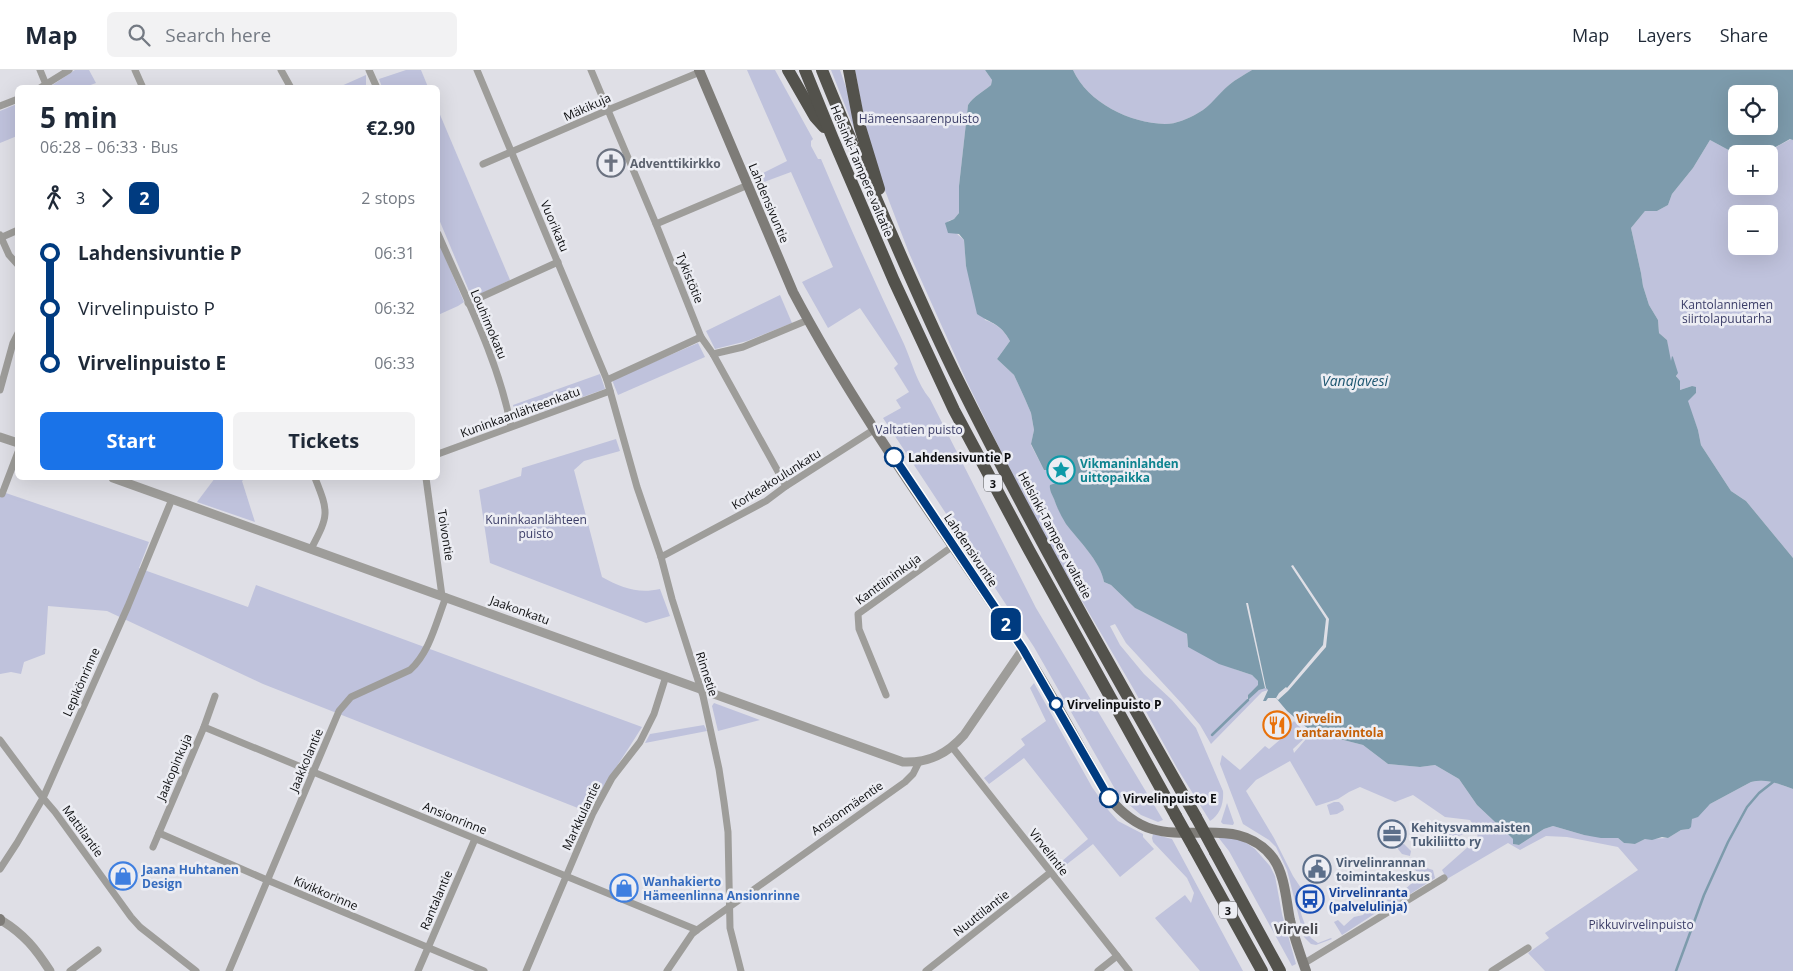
<!DOCTYPE html>
<meta charset="utf-8">
<style>
:root{--surface:#fff;--page:#f2f2f3;--text:#1f2937;--muted:#747a83;--line:#e0e1e3;--accent:#1a73e8}
body{margin:0;font-family:"Open Sans",sans-serif;background:var(--page);color:var(--text);height:100vh;display:flex;flex-direction:column;font-size:19px;white-space:nowrap}
*{box-sizing:border-box;margin:0}
p{font-size:16px;color:var(--muted)}
.icon{flex:none;width:28px;height:28px;fill:none;stroke:currentColor;stroke-width:2;stroke-linecap:round;stroke-linejoin:round}
.map{position:relative;flex:1;overflow:hidden}
.details{position:absolute;left:15px;top:15px;width:425px;height:395px;display:flex;flex-direction:column;background:var(--surface);border-radius:8px;box-shadow:0 5px 20px #0002}
.details>*{flex:none}
.badge{padding:0 10px;border-radius:8px;font-size:18px;line-height:32px}
.fabs{position:absolute;left:1728px;top:15px;display:grid;gap:10px}
.fabs a{display:grid;place-items:center;width:50px;height:50px;border-radius:8px;background:var(--surface);box-shadow:0 5px 20px #0002;font-size:25px}
.map>.badge{position:absolute;translate:-50% -50%;box-shadow:0 0 0 2px #fff}
.legs{display:flex;align-items:center;gap:8px;height:55px;padding:0 25px;font-size:16px}
.legs p{margin-inline-start:auto}
.summary{display:flex;align-items:center;justify-content:space-between;height:85px;padding:0 25px}
h1{font-size:28px;font-weight:700;line-height:38px}
.action{display:flex;gap:10px;margin-top:auto;padding:10px 25px}
.action a{flex:1;height:58px;border-radius:8px;background:var(--accent);color:#fff;font-size:20px;font-weight:700;line-height:58px;text-align:center}
.action a+a{background:var(--page);color:var(--text)}
ul{padding:0 25px;list-style:none}
li{display:flex;align-items:center;gap:18px;height:55px;font-size:19px}
li i{display:grid;place-items:center;width:8px;height:100%;margin:0 6px;background:currentColor}
li i::after{content:'';width:12px;height:12px;margin:-6px;border:4px solid;border-radius:50%;background:var(--surface)}
li p{margin-inline-start:auto}
li:first-child i{background:linear-gradient(#0000 50%,currentColor 0)}
li:last-child i{background:linear-gradient(currentColor 50%,#0000 0)}
header{display:flex;align-items:center;gap:30px;box-sizing:border-box;height:70px;padding:0 25px;background:var(--surface);border-bottom:1px solid var(--line)}
header strong{font-size:24px}
nav{display:flex;gap:28px;margin-inline-start:auto;font-size:18px}
.search{width:350px;height:45px;background:var(--page);display:flex;align-items:center;gap:12px;box-sizing:border-box;padding:0 18px;border-radius:8px;color:var(--muted);font-size:19px}
.map>svg:first-child{display:block}
</style>
<header>
<strong>Map</strong>
<div class="search"><svg class="icon" aria-label="search" viewBox="0 0 24 24"><circle cx="10" cy="10" r="6"/><path d="M15 15l6 6"/></svg>Search here</div>
<nav><a>Map</a><a>Layers</a><a>Share</a></nav>
</header>
<div class="map">
<svg width="1793" height="901" viewBox="0 0 1793 901">
<rect width="100%" height="100%" fill="#dfdfe6"/>
<!-- green -->
<g fill="#bfc2dc" fill-rule="evenodd">
<path d="M75,0H89L96,13L85,17H52L51,16Z"/>
<path d="M406,0H421L428,17H382L379,9Z"/>
<path d="M747,0H775L813,69L811,71V76L818,89H821C847,151 875,213 904,274C912,292 917,314 930,329L1036,538L1163,750L1158,752L1141,745L1119,726L1034,577L883,348L901,338L896,330L909,322L894,298L898,294L860,238L828,258L802,212L833,197L791,102L761,113L757,106L787,91Z"/>
<path d="M831,0H840L850,29L859,71Z"/>
<path d="M855,0H985L992,10L991,15C983,22 974,26 968,35L959,116V143L954,149L948,151L956,163L964,170L966,196L985,250C997,254 1004,260 1010,271L997,289L1014,305L1025,329L1031,343L1034,360L1031,375L1044,400H1050L1063,395L1066,400L1050,419C1055,431 1059,443 1067,454C1078,471 1101,491 1104,512L1111,515L1135,538L1187,564L1188,577L1237,600L1252,605L1258,611L1259,615L1251,622L1247,629L1259,620L1266,618L1268,620L1262,622L1211,674L1200,655L1184,636L1126,573L1115,554L1110,556L1120,575L1144,604L1172,630L1196,658L1223,721C1224,733 1220,745 1210,751L1177,698L1133,618L1034,449L966,310L909,183L881,110L870,80Z"/>
<path d="M1073,0H1252C1244,5 1236,9 1229,15C1218,25 1211,36 1198,43C1188,49 1176,54 1165,54C1130,53 1088,33 1073,0Z"/>
<path d="M366,5V17H339Z"/>
<path d="M17,34V66L0,73V41Z"/>
<path d="M438,40L510,210L472,228L438,147Z"/>
<path d="M1791,69L1793,70V488L1746,431L1731,421L1701,375L1698,360L1687,331L1696,323L1692,316L1680,320C1680,310 1675,303 1671,294C1668,286 1668,278 1667,270L1659,263L1658,250L1649,235L1643,216L1641,203L1631,158L1645,141H1657L1668,135L1672,124L1693,98L1710,70L1736,84V116H1769V84H1763ZM1736,144H1769V176H1736Z"/>
<path d="M438,171L464,232L458,236L438,245Z"/>
<path d="M780,225L792,253L747,271L715,279L706,261Z"/>
<path d="M698,273L705,287L618,325L612,310Z"/>
<path d="M600,304L605,319L518,350L513,335Z"/>
<path d="M616,369L620,381L584,391L574,400L602,507C622,518 638,524 660,519L670,546L646,553L490,493L479,420L521,406L522,398Z"/>
<path d="M215,408H245L242,411L255,452L197,432Z"/>
<path d="M0,421L149,472L139,498L147,501L248,537L256,515L642,657C624,686 605,713 588,742L263,614L107,541L48,536L45,584L24,592L21,604L11,602L0,604Z"/>
<path d="M1034,613L1092,717L1109,741L1118,751L1143,764V767L1154,779L1120,807L1093,774L1058,801L1055,797L1088,769L1024,688L989,714L984,708L1025,675L1021,669L1046,651L1030,618Z"/>
<path d="M714,633L760,650L718,661L712,636Z"/>
<path d="M1294,651L1308,665L1293,679L1294,683L1312,662L1363,675L1388,694L1420,697L1435,695L1459,709L1477,735L1513,769V774L1519,775L1544,759L1553,756L1584,765L1618,768L1624,773L1635,774L1645,769L1668,768L1681,760L1689,759L1692,749L1710,734L1751,712C1766,708 1779,714 1793,719V901H1545L1528,883L1549,868L1545,863L1638,800L1618,777L1567,767L1546,766L1520,780L1508,773L1447,809L1442,800L1478,768L1477,763L1470,750L1445,747L1413,725L1395,732L1360,717L1349,722L1338,729L1316,736L1290,691L1256,710L1246,721L1274,768L1293,806L1303,821C1293,834 1306,855 1311,868L1318,873L1331,868L1332,869L1316,875L1311,874L1304,867L1287,800L1276,777L1269,770L1243,754L1220,694L1222,685L1240,700L1265,676L1269,679L1282,668L1280,665Z"/>
<path d="M704,655L707,661L645,673L650,664Z"/>
<path d="M1334,732H1339L1343,736L1344,740L1337,744L1330,745L1327,735Z"/>
<path d="M1227,733L1234,753L1233,755L1223,754L1221,752Z"/>
<path d="M1445,753H1455L1461,756L1464,761L1463,764C1456,769 1446,766 1443,758Z"/>
<path d="M1153,764L1172,769L1243,901H1200L1155,848L1185,825L1191,833L1194,823L1187,808L1153,772L1152,768Z"/>
<path d="M1218,767L1236,768L1245,772L1255,779L1270,796L1275,806L1282,844L1296,894L1292,896L1229,781Z"/>
<path d="M1404,774L1411,781L1410,786L1402,784L1398,779L1399,775Z"/>
<path d="M1414,794L1433,800L1435,808L1390,837L1385,825L1395,828L1420,806L1413,797Z"/>
<path d="M1377,828H1380L1385,837L1342,865L1334,852L1338,850L1344,856L1354,847L1363,845Z"/>
</g>
<!-- water -->
<path fill="#7d9bac" fill-rule="evenodd" d="M985,0H1073C1088,33 1130,53 1165,54C1176,54 1188,49 1198,43C1211,36 1218,24 1229,15C1236,9 1244,5 1252,0H1793V70L1790,69L1763,84H1736L1710,70L1693,98L1672,124L1668,135L1657,141H1645L1631,158L1641,203L1643,216L1649,235L1658,250L1659,263L1667,270L1671,291L1672,286L1673,287L1678,303L1676,306L1680,311V320L1692,316L1696,317V323L1688,331L1698,360L1701,375L1731,421L1746,431L1793,488V719C1779,714 1766,708 1751,712L1710,734L1698,747L1692,749L1691,757L1689,759L1681,760L1668,768L1662,767L1652,770L1645,769L1635,774L1624,773L1618,768H1601L1584,765L1553,756L1544,759L1519,775L1513,774V769L1477,735L1459,709L1435,695L1420,697L1388,694L1363,675L1312,662L1287,641L1276,628H1268L1266,631H1263L1268,620L1266,618L1259,620L1248,630V625L1258,615V611L1252,605L1219,594L1188,577L1187,564L1135,538L1111,515L1104,512C1101,492 1078,470 1066,454C1061,446 1057,438 1054,429C1052,424 1049,420 1050,415L1056,413L1055,409L1058,405L1065,403L1066,400L1063,396L1050,400H1044L1031,374L1034,360L1031,343L1025,329L1014,305L997,289L1010,271C1000,253 992,254 977,244L966,196L964,170L959,164L948,163L945,153L954,149L959,143V116L968,35C974,26 983,22 991,15L992,10ZM1736,24H1769V56H1736Z"/>
<!-- pier -->
<g fill="#dfdfe6">
<path d="M1293,495L1329,549L1326,577L1288,621L1278,630L1276,628L1279,623L1286,617L1287,618L1323,575L1326,549L1291,496Z"/>
<path d="M1246,533H1248L1266,618H1265Z"/>
</g>
<g fill="none" stroke-linecap="round" stroke-linejoin="round">
<!-- stream -->
<g stroke="#7d9bac" stroke-width="2.5">
<path d="M1212,665L1248,630"/>
<path d="M1676,901L1704,825L1728,772L1747,737L1759,723L1773,712"/>
</g>
<!-- minor -->
<g stroke="#9e9d9a" stroke-width="7">
<path d="M40,0L47,17"/>
<path d="M135,0L143,18"/>
<path d="M281,0L291,18"/>
<path d="M369,0L377,18"/>
<path d="M477,0L607,310L637,417L661,487L672,529L703,626L719,699L724,732L728,762L730,858L741,901"/>
<path d="M591,0L656,154L701,267L713,284L786,416"/>
<path d="M40,18L69,0"/>
<path d="M0,36L18,29"/>
<path d="M483,94L608,40L700,2"/>
<path d="M656,154L748,115"/>
<path d="M438,164C465,226 498,289 511,356"/>
<path d="M0,165L9,185L18,195"/>
<path d="M0,168L18,160"/>
<path d="M468,233L558,192"/>
<path d="M713,284L743,277L808,250"/>
<path d="M607,310L701,267"/>
<path d="M0,320L13,273L18,263"/>
<path d="M438,384L610,321"/>
<path d="M426,408L442,526"/>
<path d="M2,424L18,382"/>
<path d="M311,479C329,445 329,443 315,408"/>
<path d="M661,487L766,431L786,416L875,359"/>
<path d="M886,625L859,559L858,544L953,476"/>
<path d="M204,657L697,860"/>
<path d="M0,670L43,728L55,742L131,847L140,857L196,901"/>
<path d="M952,677L1129,901"/>
<path d="M159,763L267,810L484,901"/>
<path d="M153,777L204,657L215,626"/>
<path d="M0,799L17,773L43,728L128,536L172,429"/>
<path d="M1303,894L1444,808"/>
<path d="M70,901L98,880"/>
<path d="M229,901L339,641L351,627L410,600C430,582 436,552 446,527"/>
<path d="M418,901L475,769"/>
<path d="M526,901L593,743L612,708L640,672L654,644L666,606"/>
<path d="M667,901L692,864L697,860L905,712L913,704L919,692"/>
<path d="M926,901L1051,802"/>
<path d="M1098,901L1117,886"/>
<path d="M1492,901L1528,878"/>
</g>
<!-- tertiary -->
<g stroke="#9e9d9a" stroke-width="9">
<path d="M0,367L18,373"/>
<path d="M113,408L903,692C929,693 947,684 964,665L1023,579"/>
<path d="M1,850C24,864 36,879 50,901"/>
</g>
<!-- secondary -->
<g stroke="#7e7c78" stroke-width="10">
<path d="M699,0L793,222C859,347 944,461 1022,578C1054,626 1080,678 1109,728C1121,742 1134,754 1152,759C1193,771 1242,747 1273,788C1285,805 1286,830 1290,850C1294,867 1300,884 1306,901"/>
<path d="M0,849V851"/>
</g>
<!-- motorway -->
<g stroke="#53524c" stroke-width="12">
<path d="M788,0L815,47L824,57"/>
<path d="M805,0L833,69L894,211L954,340L1029,480L1176,746"/>
<path d="M822,0C842,50 863,98 884,147C908,202 932,258 959,312C1032,459 1114,603 1196,747"/>
<path d="M849,0L860,57L879,119"/>
<path d="M1194,778L1262,901"/>
<path d="M1215,782L1280,901"/>
</g>
<!-- motorway-bridge -->
<g stroke="#53524c" stroke-width="12">
<path d="M1176,746L1194,778"/>
<path d="M1196,747L1215,782"/>
</g>
</g>
<g fill="none" stroke-linecap="round" stroke-linejoin="round">
<!-- line-1 casing -->
<g stroke="#fff" stroke-width="11">
<path id="line-1" d="M894,387L1023,579L1109,728"/>
</g>
<!-- line-1 -->
<use href="#line-1" stroke="#003b80" stroke-width="8"/>
</g>
<!-- icons -->
<defs>
<g id="church-ring" transform="scale(1.4375)"><circle r="9.5" fill="#ecedf3" stroke="#6b7280" stroke-width="1.5"/><path d="M-1.2-6h2.4v3.5h3.3v2.4h-3.3V6h-2.4V-.1h-3.3v-2.4h3.3Z" fill="#6b7280"/></g>
<g id="sight-ring" transform="scale(1.4375)"><circle r="9.5" fill="#ecedf3" stroke="#0f9aa8" stroke-width="1.5"/><path d="M0-6L1.8-2.2L6-1.7L2.9 1.2L3.7 5.4L0 3.3L-3.7 5.4L-2.9 1.2L-6-1.7L-1.8-2.2Z" fill="#0f9aa8"/></g>
<g id="restaurant-ring" transform="scale(1.4375)"><circle r="9.5" fill="#ecedf3" stroke="#e8710a" stroke-width="1.5"/><path d="M-5-6h1v4h1v-4h1v4h1v-4h1v5L-1.5 .5V6h-2V.5L-5-1ZM5-6V6H3V1.5H1.5Q1.5-4 5-6Z" fill="#e8710a"/></g>
<g id="office-ring" transform="scale(1.4375)"><circle r="9.5" fill="#ecedf3" stroke="#5c6f8a" stroke-width="1.5"/><path d="M-6-3h4V-5.5h4V-3h4V5H-6ZM-1-4.5V-3h2v-1.5ZM-6 0V1H6V0Z" fill="#5c6f8a"/></g>
<g id="civic-ring" transform="scale(1.4375)"><circle r="9.5" fill="#ecedf3" stroke="#5c6f8a" stroke-width="1.5"/><path d="M-.6-6.5H3V-4.5H.6V-3L4-1V1h2V6H-6V1h2V-1L-.6-3ZM-1.2 2.5V6h2.4V2.5Z" fill="#5c6f8a"/></g>
<g id="shop-ring" transform="scale(1.4375)"><circle r="9.5" fill="#ecedf3" stroke="#3f7fe0" stroke-width="1.5"/><path d="M-5-2.5h2.3a2.7 3.5 0 0 1 5.4 0H5L5.5 6h-11ZM-1.5-2.5h3a1.5 2.3 0 0 0-3 0Z" fill="#3f7fe0"/></g>
<g id="bus-ring" transform="scale(1.4375)"><circle r="9.5" fill="#ecedf3" stroke="#1a4fb4" stroke-width="1.5"/><path d="M-5-6H5V4H4V6H2V4H-2V6H-4V4H-5ZM-3.5-4V0h7V-4ZM-3.5 1.2v1.5H-2V1.2ZM2 1.2v1.5H3.5V1.2Z" fill="#1a4fb4"/></g>
</defs>
<g fill-rule="evenodd">
<use href="#church-ring" x="611" y="93"/>
<use href="#sight-ring" x="1061" y="400"/>
<use href="#restaurant-ring" x="1277" y="655"/>
<use href="#office-ring" x="1392" y="764"/>
<use href="#civic-ring" x="1317" y="799"/>
<use href="#shop-ring" x="123" y="806"/>
<use href="#shop-ring" x="624" y="818"/>
<use href="#bus-ring" x="1310" y="829"/>
</g>
<!-- markers -->
<g fill="#fff" stroke="#003b80" stroke-width="2.5">
<circle cx="894" cy="387" r="9"/>
<circle cx="1056" cy="634" r="6"/>
<circle cx="1109" cy="728" r="9"/>
</g>
<g text-anchor="middle" dominant-baseline="central" stroke-width="5" stroke-linejoin="round" paint-order="stroke">
<!-- shield labels -->
<g fill="#ecedf3" stroke="#4f5053" stroke-width="1">
<rect x="984" y="404.5" width="18" height="17" rx="4"/>
<rect x="1219" y="831.5" width="18" height="17" rx="4"/>
</g>
<g font-size="11" font-weight="bold" fill="#0c0d0f">
<text x="993" y="413">3</text>
<text x="1228" y="840">3</text>
</g>
<!-- street labels -->
<g font-size="12" fill="#0c0d0f" stroke="#ecedf3">
<text transform="translate(587 37) rotate(-24)">Mäkikuja</text>
<text transform="translate(862 101) rotate(67)">Helsinki-Tampere valtatie</text>
<text transform="translate(769 133) rotate(67)">Lahdensivuntie</text>
<text transform="translate(555 156) rotate(67)">Vuorikatu</text>
<text transform="translate(690 208) rotate(68)">Tykistötie</text>
<text transform="translate(489 254) rotate(67)">Louhimokatu</text>
<text transform="translate(520 342) rotate(-20)">Kuninkaanlähteenkatu</text>
<text transform="translate(776 409) rotate(-32)">Korkeakoulunkatu</text>
<text transform="translate(446 465) rotate(81)">Toivontie</text>
<text transform="translate(1055 465) rotate(62)">Helsinki-Tampere valtatie</text>
<text transform="translate(971 480) rotate(56)">Lahdensivuntie</text>
<text transform="translate(888 509) rotate(-36)">Kanttiininkuja</text>
<text transform="translate(520 540) rotate(20)">Jaakonkatu</text>
<text transform="translate(707 604) rotate(72)">Rinnetie</text>
<text transform="translate(81 612) rotate(-66)">Lepikönrinne</text>
<text transform="translate(306 690) rotate(-67)">Jaakkolantie</text>
<text transform="translate(174 697) rotate(-67)">Jaakopinkuja</text>
<text transform="translate(847 738) rotate(-35)">Ansionmäentie</text>
<text transform="translate(581 746) rotate(-65)">Markkulantie</text>
<text transform="translate(455 748) rotate(22)">Ansionrinne</text>
<text transform="translate(83 761) rotate(54)">Mattilantie</text>
<text transform="translate(1049 782) rotate(52)">Virvelintie</text>
<text transform="translate(326 823) rotate(23)">Kivikkorinne</text>
<text transform="translate(436 830) rotate(-67)">Rantalantie</text>
<text transform="translate(981 843) rotate(-38)">Nuuttilantie</text>
</g>
<!-- park labels -->
<g font-size="12" fill="#3b3d67" stroke="#ecedf3">
<text x="919" y="48">Hämeensaarenpuisto</text>
<text x="1727" y="234">Kantolanniemen<tspan x="1727" dy="14">siirtolapuutarha</tspan></text>
<text x="919" y="359">Valtatien puisto</text>
<text x="536" y="449">Kuninkaanlähteen<tspan x="536" dy="14">puisto</tspan></text>
<text x="1641" y="854">Pikkuvirvelinpuisto</text>
</g>
<!-- worship labels -->
<g font-size="12" font-weight="bold" fill="#5b616d" stroke="#ecedf3" text-anchor="start">
<text x="630" y="93">Adventtikirkko</text>
</g>
<!-- stop labels -->
<g font-size="12" font-weight="bold" fill="#0c0d0f" stroke="#ecedf3" text-anchor="start">
<text x="908" y="387">Lahdensivuntie P</text>
<text x="1067" y="634">Virvelinpuisto P</text>
<text x="1123" y="728">Virvelinpuisto E</text>
</g>
<!-- culture labels -->
<g font-size="12" font-weight="bold" fill="#0d838f" stroke="#ecedf3" text-anchor="start">
<text x="1080" y="393">Vikmaninlahden<tspan x="1080" dy="14">uittopaikka</tspan></text>
</g>
<!-- food labels -->
<g font-size="12" font-weight="bold" fill="#c56008" stroke="#ecedf3" text-anchor="start">
<text x="1296" y="648">Virvelin<tspan x="1296" dy="14">rantaravintola</tspan></text>
</g>
<!-- service labels -->
<g font-size="12" font-weight="bold" fill="#4e5e75" stroke="#ecedf3" text-anchor="start">
<text x="1411" y="757">Kehitysvammaisten<tspan x="1411" dy="14">Tukiliitto ry</tspan></text>
<text x="1336" y="792">Virvelinrannan<tspan x="1336" dy="14">toimintakeskus</tspan></text>
</g>
<!-- shop labels -->
<g font-size="12" font-weight="bold" fill="#366cbe" stroke="#ecedf3" text-anchor="start">
<text x="142" y="799">Jaana Huhtanen<tspan x="142" dy="14">Design</tspan></text>
<text x="643" y="811">Wanhakierto<tspan x="643" dy="14">Hämeenlinna Ansionrinne</tspan></text>
</g>
<!-- transit labels -->
<g font-size="12" font-weight="bold" fill="#164399" stroke="#ecedf3" text-anchor="start">
<text x="1329" y="822">Virvelinranta<tspan x="1329" dy="14">(palvelulinja)</tspan></text>
</g>
<!-- water labels -->
<g font-size="14" font-style="italic" fill="#1d5670" stroke="#ecedf3">
<text x="1355" y="310">Vanajavesi</text>
</g>
<!-- neighbourhood labels -->
<g font-size="14" font-weight="bold" fill="#4c4c52" stroke="#ecedf3">
<text x="1296" y="858">Virveli</text>
</g>
</g>
</svg>
<div class="fabs">
<a><svg class="icon" aria-label="locate" viewBox="0 0 24 24"><circle cx="12" cy="12" r="6"/><path d="M12 2v4M12 18v4M2 12h4M18 12h4"/></svg></a>
<a>+</a>
<a>−</a>
</div>
<b class="badge" style="left:1006px;top:554px;background:#003b80;color:#fff">2</b>
<section class="details">
<div class="summary"><div><h1>5 min</h1><p>06:28 – 06:33 · Bus</p></div><b>€2.90</b></div>
<div class="legs"><svg class="icon" aria-label="walk" viewBox="0 0 24 24"><circle cx="13" cy="4" r="2"/><path d="M13 8l-2 6 4 7M11 14l-3 7M7 12l3-4h3l4 4"/></svg>3<svg class="icon" aria-label="forward" viewBox="0 0 24 24"><path d="M9 5l7 7-7 7"/></svg><b class="badge" style="background:#003b80;color:#fff">2</b><p>2 stops</p></div>
<ul>
<li><i style="color:#003b80"></i><b>Lahdensivuntie P</b><p>06:31</p></li>
<li><i style="color:#003b80"></i><span>Virvelinpuisto P</span><p>06:32</p></li>
<li><i style="color:#003b80"></i><b>Virvelinpuisto E</b><p>06:33</p></li>
</ul>
<div class="action"><a>Start</a><a>Tickets</a></div>
</section>
</div>
